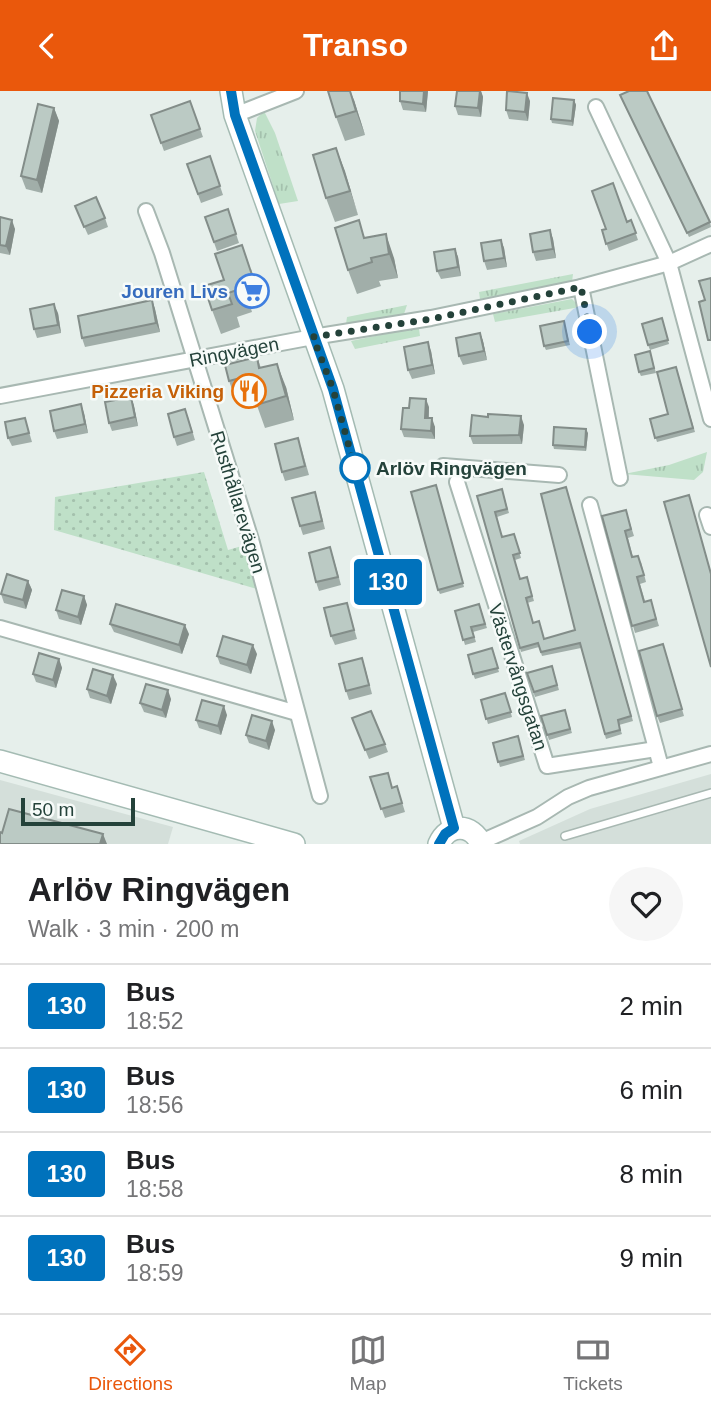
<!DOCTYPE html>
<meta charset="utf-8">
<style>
:root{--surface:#fff;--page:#f6f6f6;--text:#202124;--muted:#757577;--line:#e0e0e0;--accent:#ea580c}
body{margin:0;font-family:Helvetica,sans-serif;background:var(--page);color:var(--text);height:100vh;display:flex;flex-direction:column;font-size:26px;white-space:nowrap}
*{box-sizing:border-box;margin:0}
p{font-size:23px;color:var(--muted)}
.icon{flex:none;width:38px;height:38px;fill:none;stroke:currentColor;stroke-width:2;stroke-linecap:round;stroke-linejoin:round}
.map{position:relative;height:753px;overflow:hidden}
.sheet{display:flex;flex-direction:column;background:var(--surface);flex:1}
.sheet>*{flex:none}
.badge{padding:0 14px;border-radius:5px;font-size:24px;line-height:46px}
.scale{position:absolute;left:21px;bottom:18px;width:114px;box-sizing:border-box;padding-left:7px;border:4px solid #24423a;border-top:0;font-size:19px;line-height:24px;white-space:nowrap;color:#24423a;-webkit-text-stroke:5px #f7fbf9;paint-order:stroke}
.you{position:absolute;width:35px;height:35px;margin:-18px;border:5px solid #fff;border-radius:50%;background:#1a73e8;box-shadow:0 0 0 10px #1a73e833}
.map>.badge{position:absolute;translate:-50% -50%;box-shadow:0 0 0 4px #fff}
.round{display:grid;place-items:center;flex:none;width:74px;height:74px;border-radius:37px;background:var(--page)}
.headline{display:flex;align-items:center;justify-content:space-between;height:119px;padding:0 28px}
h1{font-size:33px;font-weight:600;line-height:52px}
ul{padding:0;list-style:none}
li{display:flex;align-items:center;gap:21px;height:84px;padding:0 28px;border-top:2px solid var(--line)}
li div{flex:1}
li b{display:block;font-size:26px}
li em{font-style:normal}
li .badge{min-width:77px;font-weight:700;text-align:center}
header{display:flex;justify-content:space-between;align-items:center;height:91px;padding:0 28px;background:var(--accent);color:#fff;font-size:32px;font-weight:600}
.tabs{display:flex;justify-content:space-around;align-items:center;height:98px;border-top:2px solid var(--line);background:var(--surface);font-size:19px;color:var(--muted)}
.tabs a{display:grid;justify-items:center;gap:4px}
.tabs .active{color:var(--accent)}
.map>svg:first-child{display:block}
</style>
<header><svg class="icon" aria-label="back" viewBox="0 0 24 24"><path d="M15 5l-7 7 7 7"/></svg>Transo<svg class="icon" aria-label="share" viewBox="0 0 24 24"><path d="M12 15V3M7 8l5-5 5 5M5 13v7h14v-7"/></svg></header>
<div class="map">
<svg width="711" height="753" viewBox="0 0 711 753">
<defs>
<pattern id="grass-tufts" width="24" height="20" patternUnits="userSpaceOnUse" patternTransform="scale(1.75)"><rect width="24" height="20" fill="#bfe0c8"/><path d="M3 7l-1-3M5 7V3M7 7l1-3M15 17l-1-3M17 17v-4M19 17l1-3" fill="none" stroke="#a4c1ad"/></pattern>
<pattern id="park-dots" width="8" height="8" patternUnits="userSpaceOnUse" patternTransform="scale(1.75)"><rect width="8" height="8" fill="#bfe0c8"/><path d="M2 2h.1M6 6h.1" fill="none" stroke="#a4c1ad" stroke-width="1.8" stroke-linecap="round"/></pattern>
</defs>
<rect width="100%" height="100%" fill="#e6efeb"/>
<!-- built -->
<g fill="#d4dfda">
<path d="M711,683V753H520L519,750L590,718Z"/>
<path d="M0,689L173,736L168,753H0Z"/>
</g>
<!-- grass -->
<g fill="url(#grass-tufts)">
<path d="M264,20L275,42L298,110L279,113L255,40L257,27Z"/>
<path d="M573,183L572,191L480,208L479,201Z"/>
<path d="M572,208L580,216L495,231L493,223Z"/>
<path d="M407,214L404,223L346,233L347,226Z"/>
<path d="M414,237L419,238L420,245L355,258L351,250Z"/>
<path d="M707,361L703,381L694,389L624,383L669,374Z"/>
</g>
<!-- park -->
<path fill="url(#park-dots)" d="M204,381L228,459L252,452L264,500L54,439L55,406Z"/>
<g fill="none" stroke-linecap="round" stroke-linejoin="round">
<!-- lane casing -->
<g stroke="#a8b8b2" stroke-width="10">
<path id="lane" d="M565,745L711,702"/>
</g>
<!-- street casing -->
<g stroke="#a8b8b2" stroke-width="18">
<g id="street">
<path d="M596,16L669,172L711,328"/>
<path d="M235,24L296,0"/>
<path d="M146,120L162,162L252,452L320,705"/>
<path d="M581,196L620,387"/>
<path d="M0,305L313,246L431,227L581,196L669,172L711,153"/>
<path d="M443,375L559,384"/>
<path d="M457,391L547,675L656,658"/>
<path d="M590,414L661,676"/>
<path d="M707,424L711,436"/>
<path d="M0,537L297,622"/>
<path d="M481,751L537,726L568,706L589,697L711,663"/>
</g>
</g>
<!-- secondary casing -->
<g stroke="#a4bbb3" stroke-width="24">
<g id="secondary">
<path d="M231,0L235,24L333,298L454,737"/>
<path d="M0,670L294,753"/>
<path d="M439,753C448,732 472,732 481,753"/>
</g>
</g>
<!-- lane -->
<use href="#lane" stroke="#fff" stroke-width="7"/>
<!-- street -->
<use href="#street" stroke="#fff" stroke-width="14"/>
<!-- secondary -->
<use href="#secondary" stroke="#fff" stroke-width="21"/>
</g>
<!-- wall -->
<g fill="#a1aea9">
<path d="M428,0L426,21L403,19L400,10Z"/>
<path d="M457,0H481L483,6L481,26L458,24L455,15Z"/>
<path d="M354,9L365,44L345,50L336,26Z"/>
<path d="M574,9L576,14L573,35L552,32L551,28Z"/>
<path d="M622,9L710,131L711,136L689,146Z"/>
<path d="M190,10L203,46L164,60L151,24Z"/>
<path d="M530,10L528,30L509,28L506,19Z"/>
<path d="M54,17L59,30L42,102L26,98L21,85Z"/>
<path d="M336,57L358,124L335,131L326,107Z"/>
<path d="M210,65L223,104L201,112L187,73Z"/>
<path d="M75,115L105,127L108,136L88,144Z"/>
<path d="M228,118L239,152L217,160L205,126Z"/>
<path d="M0,126L15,138L10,164L0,162Z"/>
<path d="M631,129L638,149L609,160L602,139Z"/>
<path d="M550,139L553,148L556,167L536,170L533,161Z"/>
<path d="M365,147L394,167L398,187L379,190L381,195L357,203L348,179Z"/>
<path d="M501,149L504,157L507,176L487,179L484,170Z"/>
<path d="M455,158L458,166L461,185L441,188L437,180Z"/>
<path d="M251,178L261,207L249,211L252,221L237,226L240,236L221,243L212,219L224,189Z"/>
<path d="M152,209L155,218L160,241L85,256L82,247Z"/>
<path d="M58,222L61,242L37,247L34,238Z"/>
<path d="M662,227L669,253L650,259L648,254Z"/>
<path d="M564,230L570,254L546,259L544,255Z"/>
<path d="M480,242L483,250L487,269L463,274L459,265Z"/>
<path d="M431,260L435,283L412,288L408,279Z"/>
<path d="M650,260L656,282L641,285L639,281Z"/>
<path d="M257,266L261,277L286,296L294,329L265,337L255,309L238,314L229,290Z"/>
<path d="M676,276L695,341L657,351L650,328L668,323Z"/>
<path d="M131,306L134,315L138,335L112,340L109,332Z"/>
<path d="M429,316V327L435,336V348L404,346L401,338L409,317Z"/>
<path d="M84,322L88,342L57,348L54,340Z"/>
<path d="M188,326L195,349L177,355L174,346Z"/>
<path d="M25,327L32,351L12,355L8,347Z"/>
<path d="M524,334L522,353H473L470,345Z"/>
<path d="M588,342L586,360L554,358L553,354Z"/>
<path d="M301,356L309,384L285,390L282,381Z"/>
<path d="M566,396L633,630L619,634L622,643L606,648L581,557L542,565L539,556L521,561L477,405L502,398L509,422L497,426L502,446L514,443L521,467L515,469L520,488L527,486L534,510L527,512L533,532L544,548L575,539Z"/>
<path d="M437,398L464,496L440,503L438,499Z"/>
<path d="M318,410L325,438L303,444L300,435Z"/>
<path d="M602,425L628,426L634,445L628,447L633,466L641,471L646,491L640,493L645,510L653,516L659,535L635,542Z"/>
<path d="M333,465L341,494L319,500L316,491Z"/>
<path d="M28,490L32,499L26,518L4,512L1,503Z"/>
<path d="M84,505L87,514L81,534L59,528L56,519Z"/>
<path d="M347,512L357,548L335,554L331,545Z"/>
<path d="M479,513L487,537L473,541L476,551L465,554L455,520Z"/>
<path d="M110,533L189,543L182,563L114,541Z"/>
<path d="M663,553L684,625L660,632L657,625Z"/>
<path d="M492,557L499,581L475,588L473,583Z"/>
<path d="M257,563L251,583L220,573L217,565Z"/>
<path d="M59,568L62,577L56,597L36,591L33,583Z"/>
<path d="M552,575L559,599L535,606L527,582Z"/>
<path d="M365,576L372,603L349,609L346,600Z"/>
<path d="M117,593L111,613L90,607L87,598Z"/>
<path d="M505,602L512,626L488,633L481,609Z"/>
<path d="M171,608L166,627L144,621L140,612Z"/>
<path d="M565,619L572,642L549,649L541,625Z"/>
<path d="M227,624L221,644L199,637L196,629Z"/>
<path d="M352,627L385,653L388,661L369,668Z"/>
<path d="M275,639L269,659L249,652L246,644Z"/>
<path d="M518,645L525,669L500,676L493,652Z"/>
<path d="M370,686L393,697L397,695L405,721L385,727Z"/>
</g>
<!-- shaded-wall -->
<g fill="#838d89">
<path d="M350,0L354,9L365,44L356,20Z"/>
<path d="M424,0H428L426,21L423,13Z"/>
<path d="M480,0H481L483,6L481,26L478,17Z"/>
<path d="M527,2L530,10L528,30L525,21Z"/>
<path d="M574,9L576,14L573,35L572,30Z"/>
<path d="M54,17L59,30L42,102L37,89Z"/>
<path d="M336,57L345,80L358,124L350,100Z"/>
<path d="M12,129L15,138L10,164L6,155Z"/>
<path d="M550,139L553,148L556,167L553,158Z"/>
<path d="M386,143L394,167L398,187L389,163Z"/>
<path d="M501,149L504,157L507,176L504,167Z"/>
<path d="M455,158L458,166L461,185L458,176Z"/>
<path d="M152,209L155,218L160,241L156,232Z"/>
<path d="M54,213L58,222L61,242L58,234Z"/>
<path d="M480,242L483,250L487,269L484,260Z"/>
<path d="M428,251L431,260L435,283L432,274Z"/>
<path d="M277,273L286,296L294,329L286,305Z"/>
<path d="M131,306L134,315L138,335L135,326Z"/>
<path d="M426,308L429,316L428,335L425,327Z"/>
<path d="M81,313L84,322L88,342L85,333Z"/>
<path d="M521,325L524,334L522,353L519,344Z"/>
<path d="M432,327L435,336V348L431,340Z"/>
<path d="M586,338L588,342L586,360L585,356Z"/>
<path d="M28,490L32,499L26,518L23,509Z"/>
<path d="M84,505L87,514L81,534L78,526Z"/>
<path d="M185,534L189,543L182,563L179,554Z"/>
<path d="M253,554L257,563L251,583L247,574Z"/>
<path d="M59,568L62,577L56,597L53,589Z"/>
<path d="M113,584L117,593L111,613L107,605Z"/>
<path d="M168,599L171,608L166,627L162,619Z"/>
<path d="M224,615L227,624L221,644L218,635Z"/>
<path d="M272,630L275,639L269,659L266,650Z"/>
<path d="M103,743L107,753H100Z"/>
</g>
<!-- building -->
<g fill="#bbcac4" stroke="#838d89" stroke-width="2">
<path d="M328,0H350L356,20L336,26Z"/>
<path d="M400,0H424L423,13L400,10Z"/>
<path d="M457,0H480L478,17L455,15Z"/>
<path d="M507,0L527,2L525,21L506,19Z"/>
<path d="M629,0H647L710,131L687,142L620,4Z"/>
<path d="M553,7L574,9L572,30L551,28Z"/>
<path d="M190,10L200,38L161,52L151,24Z"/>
<path d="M38,13L54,17L37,89L21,85Z"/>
<path d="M336,57L350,100L326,107L313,64Z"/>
<path d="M210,65L220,95L198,103L187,73Z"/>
<path d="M613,92L627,131L631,129L636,142L606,153L602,139L606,138L592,100Z"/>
<path d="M96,106L105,127L84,136L75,115Z"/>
<path d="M228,118L236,143L214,151L205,126Z"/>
<path d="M0,126L12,129L6,155L0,154Z"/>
<path d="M359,129L364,147L386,143L389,163L371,167L372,171L348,179L335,137Z"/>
<path d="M550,139L553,158L533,161L530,143Z"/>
<path d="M501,149L504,167L484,170L481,152Z"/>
<path d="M242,154L252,184L240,188L243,197L228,202L232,213L212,219L204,195L224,189L215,163Z"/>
<path d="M455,158L458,176L437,180L434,161Z"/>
<path d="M711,187V249H708L699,211L705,209L699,190Z"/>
<path d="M152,209L156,232L82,247L78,225Z"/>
<path d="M54,213L58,234L34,238L30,218Z"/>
<path d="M662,227L668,249L648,254L642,233Z"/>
<path d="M564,230L568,250L544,255L540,235Z"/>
<path d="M480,242L484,260L459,265L456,247Z"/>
<path d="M428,251L432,274L408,279L404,256Z"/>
<path d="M650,260L654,277L639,281L635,264Z"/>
<path d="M257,266L259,277L277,273L286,305L256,314L248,285L229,290L225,274Z"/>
<path d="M676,276L693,337L655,347L650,328L668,323L657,281Z"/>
<path d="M131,306L135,326L109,332L105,311Z"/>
<path d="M410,307L426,308L425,327H432L431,340L401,338L403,317H409Z"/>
<path d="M81,313L85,333L54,340L50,320Z"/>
<path d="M185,318L192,341L174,346L168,323Z"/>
<path d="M488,323L521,325L519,344L470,345L472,324L488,326Z"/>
<path d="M25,327L29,342L8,347L5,331Z"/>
<path d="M554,336L586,338L585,356L553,354Z"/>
<path d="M298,347L305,375L282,381L275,353Z"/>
<path d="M436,394L463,492L438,499L411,401Z"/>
<path d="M566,396L631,625L618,629L620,639L605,643L580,552L541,561L538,552L520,557L477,405L502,398L507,418L495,421L502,446L514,443L520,462L513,464L520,488L527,486L532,505L526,507L533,532L539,530L544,548L575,539L541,403Z"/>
<path d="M315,401L322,430L300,435L292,407Z"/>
<path d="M689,404L711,483V576L664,411Z"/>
<path d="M626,419L631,438L625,440L632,466L638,465L644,484L637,486L644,511L651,509L656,528L632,535L602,425Z"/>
<path d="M330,456L338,486L316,491L309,462Z"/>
<path d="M7,483L28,490L23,509L1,503Z"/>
<path d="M62,499L84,505L78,526L56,519Z"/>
<path d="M347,512L354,539L331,545L324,517Z"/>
<path d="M116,513L185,534L179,554L110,533Z"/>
<path d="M479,513L485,533L471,536L474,546L463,549L455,520Z"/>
<path d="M223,545L253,554L247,574L217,565Z"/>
<path d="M663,553L682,618L657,625L639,560Z"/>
<path d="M492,557L498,577L473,583L468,564Z"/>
<path d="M39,562L59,568L53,589L33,583Z"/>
<path d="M362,567L369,594L346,600L339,573Z"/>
<path d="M552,575L557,594L534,601L527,582Z"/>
<path d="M93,578L113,584L107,605L87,598Z"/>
<path d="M146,593L168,599L162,619L140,612Z"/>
<path d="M505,602L511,621L486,628L481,609Z"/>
<path d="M202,609L224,615L218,635L196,629Z"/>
<path d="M565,619L570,638L547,644L541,625Z"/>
<path d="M371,620L385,653L365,659L352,627Z"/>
<path d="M252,624L272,630L266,650L246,644Z"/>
<path d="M518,645L523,665L498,671L493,652Z"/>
<path d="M388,682L392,697L397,695L402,712L381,718L370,686Z"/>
<path d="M9,718L103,743L100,753H0V741L2,742Z"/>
</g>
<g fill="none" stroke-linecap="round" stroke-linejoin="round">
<!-- line casing -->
<g stroke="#fff" stroke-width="16">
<path id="line" d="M231,0L235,24L333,298L454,737L445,743L439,753"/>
</g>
<!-- line -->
<use href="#line" stroke="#0072bc" stroke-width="10"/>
<!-- walk -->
<path stroke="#24423a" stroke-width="7" stroke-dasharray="0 12.6" d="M355,377L333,298L313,246L431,228L581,196L590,241"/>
</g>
<!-- icons -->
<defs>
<g id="supermarket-ring" transform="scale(1.75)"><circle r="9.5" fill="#f7fbf9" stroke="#3f7fe0" stroke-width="1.5"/><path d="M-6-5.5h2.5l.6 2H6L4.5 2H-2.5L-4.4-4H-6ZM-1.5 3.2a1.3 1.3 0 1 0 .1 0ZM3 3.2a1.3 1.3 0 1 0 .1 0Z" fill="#3f7fe0"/></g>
<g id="restaurant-ring" transform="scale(1.75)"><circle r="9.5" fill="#f7fbf9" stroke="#e8710a" stroke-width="1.5"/><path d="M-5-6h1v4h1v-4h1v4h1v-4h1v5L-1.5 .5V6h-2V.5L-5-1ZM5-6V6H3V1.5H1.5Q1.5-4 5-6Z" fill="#e8710a"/></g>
</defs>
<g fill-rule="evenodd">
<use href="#supermarket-ring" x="252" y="200"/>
<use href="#restaurant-ring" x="249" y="300"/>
</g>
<!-- markers -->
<circle fill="#fff" stroke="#0072bc" stroke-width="3.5" cx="355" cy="377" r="14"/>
<g text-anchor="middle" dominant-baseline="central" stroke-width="5" stroke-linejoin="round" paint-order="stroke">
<!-- shop labels -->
<g font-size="19" font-weight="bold" fill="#366cbe" stroke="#f7fbf9" text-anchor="end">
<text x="228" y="200">Jouren Livs</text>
</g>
<!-- street labels -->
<g font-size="19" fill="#24423a" stroke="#f7fbf9">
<text transform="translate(234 261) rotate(-11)">Ringvägen</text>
<text transform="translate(238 411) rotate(73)">Rusthållarevägen</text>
<text transform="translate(518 586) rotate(72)">Västervångsgatan</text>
</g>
<!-- food labels -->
<g font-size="19" font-weight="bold" fill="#c56008" stroke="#f7fbf9" text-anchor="end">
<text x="224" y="300">Pizzeria Viking</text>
</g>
<!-- stop labels -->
<g font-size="19" font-weight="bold" fill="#24423a" stroke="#f7fbf9" text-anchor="start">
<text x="376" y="377">Arlöv Ringvägen</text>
</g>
</g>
</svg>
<div class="scale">50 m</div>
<div class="you" style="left:590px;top:241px"></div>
<b class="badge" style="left:388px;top:491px;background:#0072bc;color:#fff">130</b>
</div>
<section class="sheet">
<div class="headline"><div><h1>Arlöv Ringvägen</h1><p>Walk · 3 min · 200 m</p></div><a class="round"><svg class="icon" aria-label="heart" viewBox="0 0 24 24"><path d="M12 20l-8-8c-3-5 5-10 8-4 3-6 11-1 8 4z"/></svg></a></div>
<ul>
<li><span class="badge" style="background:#0072bc;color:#fff">130</span><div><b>Bus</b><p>18:52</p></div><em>2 min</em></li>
<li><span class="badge" style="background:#0072bc;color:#fff">130</span><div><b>Bus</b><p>18:56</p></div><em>6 min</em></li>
<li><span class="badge" style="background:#0072bc;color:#fff">130</span><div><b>Bus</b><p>18:58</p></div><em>8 min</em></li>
<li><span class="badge" style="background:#0072bc;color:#fff">130</span><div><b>Bus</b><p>18:59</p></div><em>9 min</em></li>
</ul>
</section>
<nav class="tabs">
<a class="active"><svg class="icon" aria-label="directions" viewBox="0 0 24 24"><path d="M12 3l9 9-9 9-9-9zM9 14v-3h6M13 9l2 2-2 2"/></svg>Directions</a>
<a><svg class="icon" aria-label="map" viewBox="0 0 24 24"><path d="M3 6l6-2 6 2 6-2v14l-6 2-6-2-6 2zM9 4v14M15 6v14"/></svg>Map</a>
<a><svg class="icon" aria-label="tickets" viewBox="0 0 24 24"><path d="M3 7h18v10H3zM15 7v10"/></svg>Tickets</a>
</nav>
